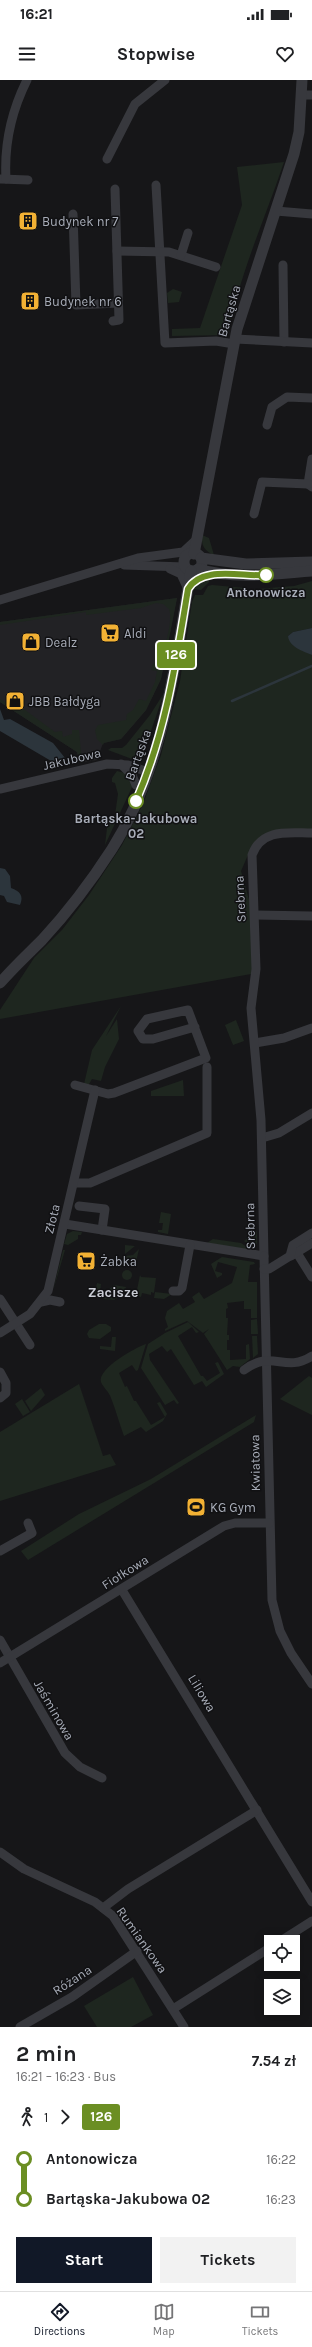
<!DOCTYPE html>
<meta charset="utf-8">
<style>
:root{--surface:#fff;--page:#f2f2f2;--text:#202124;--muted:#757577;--line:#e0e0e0;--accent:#111827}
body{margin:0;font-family:Karla,sans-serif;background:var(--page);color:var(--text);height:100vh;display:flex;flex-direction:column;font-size:15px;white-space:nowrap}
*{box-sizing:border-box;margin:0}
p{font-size:13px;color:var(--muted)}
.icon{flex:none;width:22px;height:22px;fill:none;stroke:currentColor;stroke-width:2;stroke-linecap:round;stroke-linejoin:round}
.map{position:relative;height:1947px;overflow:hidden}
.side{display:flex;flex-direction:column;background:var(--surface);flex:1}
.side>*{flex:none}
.badge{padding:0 8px;border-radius:3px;font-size:14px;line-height:26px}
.tools{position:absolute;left:264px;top:1855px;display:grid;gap:8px}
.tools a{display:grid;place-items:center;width:36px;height:36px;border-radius:0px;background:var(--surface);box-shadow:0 2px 10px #0003;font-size:20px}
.map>.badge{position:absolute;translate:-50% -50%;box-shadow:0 0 0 2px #fff}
.legs{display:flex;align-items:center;gap:6px;height:44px;padding:0 16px;font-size:13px}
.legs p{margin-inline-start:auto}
.head{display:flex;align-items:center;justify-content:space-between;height:68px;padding:0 16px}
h1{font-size:22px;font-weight:700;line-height:30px}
.primary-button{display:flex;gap:8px;margin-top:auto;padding:8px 16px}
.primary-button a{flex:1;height:46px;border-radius:0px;background:var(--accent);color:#fff;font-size:16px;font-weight:700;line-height:46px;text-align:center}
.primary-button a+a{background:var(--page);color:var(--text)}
ul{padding:0 16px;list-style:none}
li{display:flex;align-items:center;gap:14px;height:40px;font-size:15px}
li i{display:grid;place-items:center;width:6px;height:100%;margin:0 5px;background:currentColor}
li i::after{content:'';width:10px;height:10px;margin:-5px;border:3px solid;border-radius:50%;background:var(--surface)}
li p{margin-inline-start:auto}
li:first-child i{background:linear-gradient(#0000 50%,currentColor 0)}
li:last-child i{background:linear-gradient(currentColor 50%,#0000 0)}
.status{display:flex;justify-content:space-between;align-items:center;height:28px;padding:0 20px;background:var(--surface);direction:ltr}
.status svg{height:11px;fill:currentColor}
header{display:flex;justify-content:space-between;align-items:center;height:52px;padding:0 16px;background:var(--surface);font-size:18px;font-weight:700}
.tab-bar{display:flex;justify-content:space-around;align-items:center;height:56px;border-top:1px solid var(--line);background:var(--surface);font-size:11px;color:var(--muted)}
.tab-bar a{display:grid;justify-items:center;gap:2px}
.tab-bar .selected{color:var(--accent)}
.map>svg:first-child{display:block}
</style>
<div class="status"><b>16:21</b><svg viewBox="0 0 49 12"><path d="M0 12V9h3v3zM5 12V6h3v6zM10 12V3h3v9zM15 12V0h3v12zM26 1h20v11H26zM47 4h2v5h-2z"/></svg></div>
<header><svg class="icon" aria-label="menu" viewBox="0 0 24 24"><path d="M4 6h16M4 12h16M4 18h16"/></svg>Stopwise<svg class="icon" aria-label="heart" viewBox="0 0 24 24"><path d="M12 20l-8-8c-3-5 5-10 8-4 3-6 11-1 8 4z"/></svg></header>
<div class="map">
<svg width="312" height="1947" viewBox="0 0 312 1947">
<rect width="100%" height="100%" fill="#161618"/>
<!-- built -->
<path fill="#222225" d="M177,518L161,599L146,630L121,659L103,663L97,680L80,683L77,672L0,622V542Z"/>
<!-- green -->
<g fill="#1e261f">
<path d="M284,82C265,139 239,195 228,255L172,256V249L200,248L242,125L237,87Z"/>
<path d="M173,209L182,212L179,222L168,223L167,213Z"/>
<path d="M202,455L209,458L214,475C204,471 201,465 202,455Z"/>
<path d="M210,499L209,502L201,510L193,509L200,500Z"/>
<path d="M312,501V548L293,552L288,556L293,565L312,575V752L272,754L248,775L241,791L253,834V891L251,894L0,939V930L34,878L62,850L89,815L122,765L143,724L161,675L180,601L192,522L195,515H203L208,506L212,505L245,508L246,510L294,506Z"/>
<path d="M177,518L161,599L146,630L121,659L104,663L103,665L97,659L95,650L98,645L126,640L127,634L133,630L139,619L146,621L155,602L157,591L151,590C152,583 158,580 162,574C166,564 173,539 169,529L163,524L156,523L141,528L86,535V532L0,545V542Z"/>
<path d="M164,613L142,677L132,679L108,670L111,668H122L126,665L150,635Z"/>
<path d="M0,619L15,628L21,627L55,652L62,651L63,657L72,654V650H79L82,683H80L77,672L0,622Z"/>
<path d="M117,691L128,694L133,705L105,765L107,748L112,736L115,735L118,714L115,703L112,702V698Z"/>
<path d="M121,926L106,956L117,939L119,959L105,987L101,1001L92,999L89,1004H84L92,970Z"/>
<path d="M236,940L244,961L233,965L225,945Z"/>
<path d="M183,1000L184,1016H151V1011Z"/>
<path d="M161,1132L171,1134L168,1154L158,1152V1150H162L163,1143H159Z"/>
<path d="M73,1151L82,1152L81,1155H78V1159L68,1165L64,1164L67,1154Z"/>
<path d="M257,1151V1164L253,1168L244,1161Z"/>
<path d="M213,1159L241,1163L251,1170L207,1163Z"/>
<path d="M125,1165L135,1166L125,1174Z"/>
<path d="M139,1169L136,1182L125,1180V1176L133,1175Z"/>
<path d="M63,1170H65L53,1211Z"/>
<path d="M222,1177L254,1182L255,1184L250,1185L248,1202H257V1238H251V1229H244V1221L227,1223L228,1228L226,1229V1238H228L227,1255H229V1260H227V1270H230V1280L246,1279V1265L249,1264L250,1279L240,1287L233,1286L227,1290L204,1254L209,1249L203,1253L187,1241L165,1251V1249L168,1247L165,1238L167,1231L179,1223L183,1229L195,1222L192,1217L199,1212L204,1219L232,1203L237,1187L218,1182L215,1191L222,1193V1195L217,1198L211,1184Z"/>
<circle cx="127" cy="1195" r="5"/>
<path d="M140,1195L141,1197L156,1198L154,1213L151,1212V1215L142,1213L141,1217L136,1215Z"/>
<path d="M97,1203L101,1204L99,1218L94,1217Z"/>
<path d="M114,1205L126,1207L124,1214L114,1220L103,1219V1214Z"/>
<path d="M155,1212L172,1214L164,1219L154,1218Z"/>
<path d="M257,1239L258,1254H251V1240Z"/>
<path d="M188,1242L199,1252L196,1253L192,1247L178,1256L201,1296H203L207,1301L220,1293L215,1283L218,1282L224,1294L206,1307L202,1301L194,1305L171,1269L167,1272L162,1266L149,1274L150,1280L179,1323L177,1324L174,1320L165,1325L141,1288L148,1264L165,1253Z"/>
<path d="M99,1244H106L111,1247V1251L100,1259L89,1258L87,1254L89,1250Z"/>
<path d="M252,1256H257L258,1274L253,1278Z"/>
<path d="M112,1257H116L115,1271L100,1269V1266L111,1267Z"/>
<path d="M146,1264L138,1290L136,1291L132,1285L119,1293L125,1307L127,1306L134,1321H136L151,1345L165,1337L157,1323L160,1322L167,1334L163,1341L146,1352L141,1347L124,1356C119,1343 116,1330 111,1318C109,1312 103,1307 101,1302C97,1289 136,1267 146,1264Z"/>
<path d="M309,1296L312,1298V1335L280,1319Z"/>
<path d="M79,1304L103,1376L110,1374L116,1385L0,1421V1352Z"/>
<path d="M41,1308L45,1315L31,1331L25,1321Z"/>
<path d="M22,1319L30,1332L23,1336L15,1324Z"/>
<path d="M256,1335L254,1342L28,1480L21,1471L79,1434L151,1399Z"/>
<path d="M133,1897L153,1935L131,1947H97L84,1926Z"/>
</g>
<!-- water -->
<g fill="#2c353c">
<path d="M312,548V575C303,571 289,567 288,556L293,552Z"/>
<path d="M0,629L4,640L10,639L53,663L65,678L58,685L0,651Z"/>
<path d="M0,788L5,789L10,796L11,808C20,811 24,816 20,825L7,822L4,816L0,815Z"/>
</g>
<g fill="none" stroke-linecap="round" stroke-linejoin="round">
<!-- stream -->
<path stroke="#2c353c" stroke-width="2.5" d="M232,621L312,586"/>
<!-- minor -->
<g stroke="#37383d" stroke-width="9">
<path d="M302,15H312"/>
<path d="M107,79L135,24L165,0"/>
<path d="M1,99L28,100"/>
<path d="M6,99C4,64 11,32 27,0"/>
<path d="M156,105L165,263L216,261L234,264"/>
<path d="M276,131L312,134"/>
<path d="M73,134L76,225L118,223"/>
<path d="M117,171L169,172L216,187"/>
<path d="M181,175L188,153"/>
<path d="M283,185L284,262"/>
<path d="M113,241L119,240L115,109"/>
<path d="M235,259L312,263"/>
<path d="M267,345L272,327L287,317L312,318"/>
<path d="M312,407L308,404L312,379"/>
<path d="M254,434L262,402L308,404"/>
<path d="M124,485L185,487"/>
<path d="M170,489L181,494L188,509"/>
<path d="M0,520L138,478L183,472L197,459"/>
<path d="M121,684L132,695L136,705"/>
<path d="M0,709L107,684L128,685L148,692"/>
<path d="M255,835L312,836"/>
<path d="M255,963L284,958L312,948"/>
<path d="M75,1005L108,1014L114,1013L206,978L188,930L147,939L138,951L143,959H153L195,947"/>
<path d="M262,1058L279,1053L312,1033"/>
<path d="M74,1103H90L207,1053V987"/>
<path d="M79,1126L105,1129L102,1150"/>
<path d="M65,1144L264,1176L261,1040L251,928L256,889L252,775C262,748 288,753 312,753"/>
<path d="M297,1173L312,1197"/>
<path d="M264,1176L272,1520L280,1551L291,1573L312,1604"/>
<path d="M291,1176L312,1163"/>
<path d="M264,1189H269L290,1176L293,1165L312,1153"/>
<path d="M173,1211H179L182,1208L190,1165"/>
<path d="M0,1219L30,1265"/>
<path d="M41,1222L50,1220L60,1222"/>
<path d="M0,1253L30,1234L48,1211L95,1010"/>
<path d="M244,1290C273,1268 284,1294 312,1276"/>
<path d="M0,1292L6,1303V1313L0,1318"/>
<path d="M0,1471L32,1453L28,1443"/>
<path d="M122,1510L312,1822"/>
<path d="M0,1560L65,1673L80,1687L102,1698"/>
<path d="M0,1583L224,1446L235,1443H269"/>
<path d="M0,1772L24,1789L95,1822L113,1836L184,1947"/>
<path d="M103,1828L128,1809L257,1730"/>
<path d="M279,1862L312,1841"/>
<path d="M173,1929L271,1867"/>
<path d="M20,1947L72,1917L137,1871"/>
</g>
<!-- tertiary -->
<g stroke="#37383d" stroke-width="11">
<circle cx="193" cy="482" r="9"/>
<path d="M194,474L237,249L294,74L299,52L302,0"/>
<path d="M201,478L246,484L312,482"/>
<path d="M198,489C236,500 273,494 312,491"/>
<path d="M0,903C13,888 28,874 42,860C68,832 92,800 112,769C165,685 174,586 191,491"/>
</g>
</g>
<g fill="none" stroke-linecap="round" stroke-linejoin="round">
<!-- line-1 casing -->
<g stroke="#fff" stroke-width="9">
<path id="line-1" d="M136,721C166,652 176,582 188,509C202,485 242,497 266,495"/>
</g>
<!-- line-1 -->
<use href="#line-1" stroke="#6b8e23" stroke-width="6"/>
</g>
<!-- icons -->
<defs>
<g id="building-square" transform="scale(1)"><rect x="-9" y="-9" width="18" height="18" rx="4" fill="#f2b134" stroke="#111113"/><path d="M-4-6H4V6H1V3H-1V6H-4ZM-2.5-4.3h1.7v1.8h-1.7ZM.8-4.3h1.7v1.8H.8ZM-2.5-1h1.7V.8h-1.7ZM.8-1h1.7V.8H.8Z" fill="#111"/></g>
<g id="supermarket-square" transform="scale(1)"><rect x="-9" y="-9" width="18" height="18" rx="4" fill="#f2b134" stroke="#111113"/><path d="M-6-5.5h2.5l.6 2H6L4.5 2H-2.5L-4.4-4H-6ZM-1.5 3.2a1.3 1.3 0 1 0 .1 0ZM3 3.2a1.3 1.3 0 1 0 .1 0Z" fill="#111"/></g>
<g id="shop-square" transform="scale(1)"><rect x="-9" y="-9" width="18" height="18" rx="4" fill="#f2b134" stroke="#111113"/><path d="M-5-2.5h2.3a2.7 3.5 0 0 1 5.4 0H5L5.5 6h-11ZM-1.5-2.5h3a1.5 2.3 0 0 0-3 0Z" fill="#111"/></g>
<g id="stadium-square" transform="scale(1)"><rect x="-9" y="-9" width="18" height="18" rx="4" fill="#f2b134" stroke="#111113"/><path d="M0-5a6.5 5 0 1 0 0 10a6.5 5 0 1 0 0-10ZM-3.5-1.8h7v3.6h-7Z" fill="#111"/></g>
</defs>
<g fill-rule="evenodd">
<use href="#building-square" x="28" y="141"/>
<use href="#building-square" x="30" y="221"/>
<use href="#supermarket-square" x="110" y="553"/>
<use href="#shop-square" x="31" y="562"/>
<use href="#shop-square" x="15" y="621"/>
<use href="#supermarket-square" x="86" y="1181"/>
<use href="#stadium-square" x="196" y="1427"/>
</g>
<!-- markers -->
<g fill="#fff" stroke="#6b8e23" stroke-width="2">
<circle cx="266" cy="495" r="7"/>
<circle cx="136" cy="721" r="7"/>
</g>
<g text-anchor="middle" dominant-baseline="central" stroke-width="3" stroke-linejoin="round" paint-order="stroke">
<!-- poi labels -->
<g font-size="13" fill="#a8adb8" stroke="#111113" text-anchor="start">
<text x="42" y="141">Budynek nr 7</text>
<text x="44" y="221">Budynek nr 6</text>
<text x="124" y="553">Aldi</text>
<text x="45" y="562">Dealz</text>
<text x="29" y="621">JBB Bałdyga</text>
<text x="100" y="1181">Żabka</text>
<text x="210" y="1427">KG Gym</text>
</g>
<!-- street labels -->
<g font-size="13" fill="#a8adb8" stroke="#111113">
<text transform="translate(229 231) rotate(-74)">Bartąska</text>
<text transform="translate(138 675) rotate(-70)">Bartąska</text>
<text transform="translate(72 679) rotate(-13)">Jakubowa</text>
<text transform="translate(240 819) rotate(-93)">Srebrna</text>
<text transform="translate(52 1139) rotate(-76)">Złota</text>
<text transform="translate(250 1146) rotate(-91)">Srebrna</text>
<text transform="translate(255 1383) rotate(-91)">Kwiatowa</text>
<text transform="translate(125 1492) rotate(-32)">Fiołkowa</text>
<text transform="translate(202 1613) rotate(59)">Liliowa</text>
<text transform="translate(54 1630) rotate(60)">Jaśminowa</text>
<text transform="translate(142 1860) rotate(55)">Rumiankowa</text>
<text transform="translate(72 1900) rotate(-33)">Różana</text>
</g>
<!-- stop labels -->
<g font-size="13" font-weight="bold" fill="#a8adb8" stroke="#111113">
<text x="266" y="512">Antonowicza</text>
<text x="136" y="738">Bartąska-Jakubowa<tspan x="136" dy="15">02</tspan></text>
</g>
<!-- neighbourhood labels -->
<g font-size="14" font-weight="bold" fill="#c9ccd4" stroke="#111113">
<text x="113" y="1212">Zacisze</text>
</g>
</g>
</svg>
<div class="tools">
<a><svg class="icon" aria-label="locate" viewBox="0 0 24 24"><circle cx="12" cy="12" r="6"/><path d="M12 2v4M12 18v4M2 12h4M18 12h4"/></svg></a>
<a><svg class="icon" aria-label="layers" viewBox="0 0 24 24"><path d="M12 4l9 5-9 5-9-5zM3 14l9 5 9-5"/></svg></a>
</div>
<b class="badge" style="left:176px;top:575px;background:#6b8e23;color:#fff">126</b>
</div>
<section class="side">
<div class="head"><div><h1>2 min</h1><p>16:21 – 16:23 · Bus</p></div><b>7.54 zł</b></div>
<div class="legs"><svg class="icon" aria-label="walk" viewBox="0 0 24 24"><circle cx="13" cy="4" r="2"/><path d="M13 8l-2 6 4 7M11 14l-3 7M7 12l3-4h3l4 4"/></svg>1<svg class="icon" aria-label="forward" viewBox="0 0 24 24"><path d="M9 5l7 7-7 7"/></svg><b class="badge" style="background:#6b8e23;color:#fff">126</b></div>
<ul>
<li><i style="color:#6b8e23"></i><b>Antonowicza</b><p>16:22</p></li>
<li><i style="color:#6b8e23"></i><b>Bartąska-Jakubowa 02</b><p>16:23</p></li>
</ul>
<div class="primary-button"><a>Start</a><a>Tickets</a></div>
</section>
<nav class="tab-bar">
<a class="selected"><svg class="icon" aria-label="directions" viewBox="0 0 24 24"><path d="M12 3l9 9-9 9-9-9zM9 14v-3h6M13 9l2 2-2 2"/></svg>Directions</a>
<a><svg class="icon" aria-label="map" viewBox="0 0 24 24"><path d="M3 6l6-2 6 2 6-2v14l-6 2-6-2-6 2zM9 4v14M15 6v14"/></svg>Map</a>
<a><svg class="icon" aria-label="tickets" viewBox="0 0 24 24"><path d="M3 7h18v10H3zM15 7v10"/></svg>Tickets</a>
</nav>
